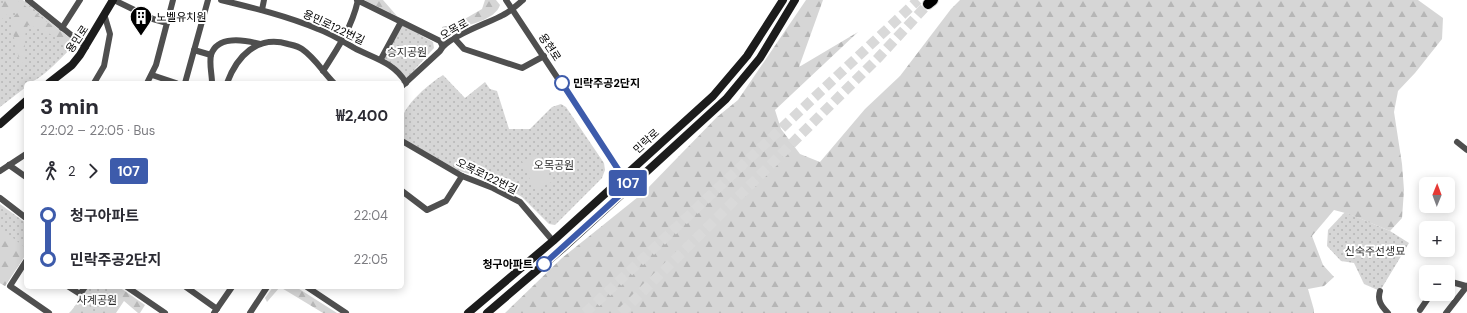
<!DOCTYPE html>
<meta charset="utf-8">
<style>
:root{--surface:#fff;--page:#f7f7f7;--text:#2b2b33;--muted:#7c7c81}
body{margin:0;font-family:"DM Sans","Noto Sans KR",sans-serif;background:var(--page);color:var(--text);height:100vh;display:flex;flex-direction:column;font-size:15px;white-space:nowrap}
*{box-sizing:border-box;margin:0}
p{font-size:13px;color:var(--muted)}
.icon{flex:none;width:22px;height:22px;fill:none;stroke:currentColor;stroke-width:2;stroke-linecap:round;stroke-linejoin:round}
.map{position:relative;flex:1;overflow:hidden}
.panel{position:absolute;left:24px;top:81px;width:380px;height:208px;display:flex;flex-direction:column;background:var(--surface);border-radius:6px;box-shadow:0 2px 10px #0003}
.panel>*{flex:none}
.badge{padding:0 8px;border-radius:3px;font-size:14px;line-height:26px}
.needle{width:26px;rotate:1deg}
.tools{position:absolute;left:1419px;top:177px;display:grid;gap:8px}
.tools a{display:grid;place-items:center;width:36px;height:36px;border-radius:6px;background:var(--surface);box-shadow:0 2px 10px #0003;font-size:20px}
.map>.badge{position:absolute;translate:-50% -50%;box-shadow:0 0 0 2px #fff}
.legs{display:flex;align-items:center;gap:6px;height:44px;padding:0 16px;font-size:13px}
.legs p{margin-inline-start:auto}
.head{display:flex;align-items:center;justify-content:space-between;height:68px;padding:0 16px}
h1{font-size:22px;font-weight:800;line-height:30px}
ul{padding:0 16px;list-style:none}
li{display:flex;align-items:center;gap:14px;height:44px;font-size:15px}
li i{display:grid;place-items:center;width:6px;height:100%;margin:0 5px;background:currentColor}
li i::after{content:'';width:10px;height:10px;margin:-5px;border:3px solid;border-radius:50%;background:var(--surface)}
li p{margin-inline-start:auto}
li:first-child i{background:linear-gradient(#0000 50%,currentColor 0)}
li:last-child i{background:linear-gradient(currentColor 50%,#0000 0)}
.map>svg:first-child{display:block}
</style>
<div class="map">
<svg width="1467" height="313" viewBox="0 0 1467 313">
<defs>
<pattern id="grass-dots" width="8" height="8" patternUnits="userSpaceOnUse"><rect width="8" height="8" fill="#d6d6d6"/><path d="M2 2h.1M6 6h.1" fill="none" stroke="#b6b6b6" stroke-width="1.8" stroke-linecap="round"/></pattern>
<pattern id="forest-firs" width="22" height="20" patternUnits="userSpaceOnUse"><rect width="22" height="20" fill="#d6d6d6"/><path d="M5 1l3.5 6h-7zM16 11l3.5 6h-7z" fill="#b6b6b6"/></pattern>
</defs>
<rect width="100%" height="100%" fill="#fff"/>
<!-- grass -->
<g fill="url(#grass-dots)">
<path d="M0,0H23L72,40L73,46C63,56 39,83 26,83V87L0,107Z"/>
<path d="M402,25L433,42L434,48L407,78L384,58Z"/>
<path d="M443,75L465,98L485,82L490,89L497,91L509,129H530L552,107L561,104L566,107L604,163L605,170L602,178L555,225L549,224L522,197L498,183L453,169L402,142C402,135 401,126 402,119C405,104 430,83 443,75Z"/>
<path d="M0,204L26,223V254L5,286L0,283Z"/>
<path d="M1345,212L1390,231L1409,243L1380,291L1364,284L1354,263L1341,261L1327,246L1328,230Z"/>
<path d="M88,287H115L113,313H70Z"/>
</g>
<!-- forest -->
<g fill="url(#forest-firs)">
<path d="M3,0H17L72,40L66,50C57,35 44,30 28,25C21,42 29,53 21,67L10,21L18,12L14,8L0,21V7L3,5Z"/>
<path d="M365,0H383L397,16L366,1Z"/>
<path d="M485,0H496L500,5C495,20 470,24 457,29C452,31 448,35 444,38L442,27L456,24L482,9Z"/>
<path d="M806,0H823L799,67L858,32L775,110L781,129L800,154L820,162L865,109L900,76L951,9L960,0H1418L1443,18L1442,39L1415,73L1398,91L1394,112L1402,164L1404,190L1402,218L1390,231L1349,214L1334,210L1312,236L1323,265L1334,277L1324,286L1308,289L1314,310V313H505L562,258L643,193L717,117L738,100Z"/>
<path d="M0,228L26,248V254L5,286L0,283Z"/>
<path d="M104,287H119L145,305L140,313H138L124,301L116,313H99L112,292Z"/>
<path d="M273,287H296L337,313H323L280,287L267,302L265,298Z"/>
<path d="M81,301L90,306L88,313H69Z"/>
</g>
<!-- pitch -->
<path fill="#d6d6d6" d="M540,154L552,182L534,189L522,161Z"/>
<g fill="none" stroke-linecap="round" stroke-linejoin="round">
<!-- trunk-tunnel -->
<g stroke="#d9d9d9" stroke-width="10" stroke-dasharray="10 5" stroke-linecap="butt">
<path d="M585,313L918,0"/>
<path d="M621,313L878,58L928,4"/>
</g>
<!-- trunk casing -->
<g stroke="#dbdbdb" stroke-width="12">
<path id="trunk" d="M928,4L933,0"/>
</g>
<!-- minor -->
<g stroke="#4f4f4f" stroke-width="6">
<path d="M28,0L86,47"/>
<path d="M114,0L153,19L167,23"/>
<path d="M221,0C254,8 287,16 318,29C332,34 344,42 356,49C374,58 395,63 406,83"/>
<path d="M357,0L440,41L442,45"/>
<path d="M506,0L623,177L630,186"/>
<path d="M262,10L264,0"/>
<path d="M62,28L80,0"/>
<path d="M455,39L464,49L522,68L544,56"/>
<path d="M194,50L211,55"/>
<path d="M381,59L401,22"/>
<path d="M323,71C338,48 352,27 358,0"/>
<path d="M152,75L176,83"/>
<path d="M94,83L104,66L110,34L105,17"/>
<path d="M147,83L156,65L173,0"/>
<path d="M185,83L208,0"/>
<path d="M212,83C212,74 209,64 211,55C217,35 245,40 260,44"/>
<path d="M227,83C237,56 257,35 288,44C292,45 298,46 302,49C315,58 323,72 334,83"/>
<path d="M402,86L440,51C446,37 489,23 503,15C511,11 517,5 523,0"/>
<path d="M402,141L462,176L493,188L520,202L553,241"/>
<path d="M1457,142L1467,150"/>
<path d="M9,165L26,177"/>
<path d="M0,171L26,154"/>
<path d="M402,191L427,210L446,201L462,176"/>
<path d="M0,198L26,218"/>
<path d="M26,261L10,286L49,313"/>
<path d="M1448,281L1466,286"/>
<path d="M69,287L80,294L85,287"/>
<path d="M127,287L165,313"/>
<path d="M186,287L217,309"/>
<path d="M307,287L346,313"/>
<path d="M1380,291C1377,300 1381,306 1388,313"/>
<path d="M1420,310L1431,294"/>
<path d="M214,313L232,287"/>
<path d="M250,313L267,287"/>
<path d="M1446,313L1467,286"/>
</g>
<!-- secondary -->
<g stroke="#1c1c1c" stroke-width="8">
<path d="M49,83L72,65L80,55L113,0"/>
<path d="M0,124L26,101"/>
<path d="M468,313L553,241L713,96L747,56L783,0"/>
<path d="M487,313L562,249L726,99L760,58L795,0"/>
</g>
<!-- trunk -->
<use href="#trunk" stroke="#000" stroke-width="10"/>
</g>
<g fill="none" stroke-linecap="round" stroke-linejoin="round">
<!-- line-1 casing -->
<g stroke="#fff" stroke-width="9">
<path id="line-1" d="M544,264L630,186L623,177L562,83"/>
</g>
<!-- line-1 -->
<use href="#line-1" stroke="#3d5bab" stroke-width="6"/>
</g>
<!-- icons -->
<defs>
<g id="building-pin" transform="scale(1.15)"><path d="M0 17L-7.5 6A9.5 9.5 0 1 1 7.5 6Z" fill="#000" stroke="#fff"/><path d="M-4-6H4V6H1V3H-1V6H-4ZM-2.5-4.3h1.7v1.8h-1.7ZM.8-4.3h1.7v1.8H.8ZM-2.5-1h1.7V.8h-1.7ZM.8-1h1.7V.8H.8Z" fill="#fff"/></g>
</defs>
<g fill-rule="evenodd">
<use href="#building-pin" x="141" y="17"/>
</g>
<!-- markers -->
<g fill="#fff" stroke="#3d5bab" stroke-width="2">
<circle cx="562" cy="83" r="7"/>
<circle cx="544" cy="264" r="7"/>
</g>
<g text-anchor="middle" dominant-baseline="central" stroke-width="4" stroke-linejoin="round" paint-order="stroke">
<!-- poi labels -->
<g font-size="11" fill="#000" stroke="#fff" text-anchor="start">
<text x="156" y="17">노벨유치원</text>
</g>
<!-- street labels -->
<g font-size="11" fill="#000" stroke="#fff">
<text transform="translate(334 27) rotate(25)">용민로122번길</text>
<text transform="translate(454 29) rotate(-30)">오목로</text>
<text transform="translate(77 39) rotate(-56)">용민로</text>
<text transform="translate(550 47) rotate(57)">용현로</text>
<text transform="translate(646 141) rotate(-42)">민락로</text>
<text transform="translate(487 176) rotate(26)">오목로122번길</text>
</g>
<!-- park labels -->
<g font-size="11" fill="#2d2d2d" stroke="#fff">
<text x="407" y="52">승지공원</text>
<text x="554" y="165">오목공원</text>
<text x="1375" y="251">신숙주선생묘</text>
<text x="97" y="300">사계공원</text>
</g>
<!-- stop labels -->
<g font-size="11" font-weight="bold" fill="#000" stroke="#fff" text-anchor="start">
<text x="573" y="83">민락주공2단지</text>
<text x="533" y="264" text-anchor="end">청구아파트</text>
</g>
</g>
</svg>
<div class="tools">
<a><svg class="needle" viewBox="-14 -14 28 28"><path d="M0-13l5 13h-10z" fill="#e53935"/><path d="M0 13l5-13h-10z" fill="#7c7c81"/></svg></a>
<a>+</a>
<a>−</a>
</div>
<b class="badge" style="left:628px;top:183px;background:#3d5bab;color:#fff">107</b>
<section class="panel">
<div class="head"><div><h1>3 min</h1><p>22:02 – 22:05 · Bus</p></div><b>₩2,400</b></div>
<div class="legs"><svg class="icon" aria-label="walk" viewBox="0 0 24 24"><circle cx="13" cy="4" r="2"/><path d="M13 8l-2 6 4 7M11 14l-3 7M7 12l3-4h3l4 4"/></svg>2<svg class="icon" aria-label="forward" viewBox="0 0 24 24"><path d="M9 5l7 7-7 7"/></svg><b class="badge" style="background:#3d5bab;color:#fff">107</b></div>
<ul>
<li><i style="color:#3d5bab"></i><b>청구아파트</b><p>22:04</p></li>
<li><i style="color:#3d5bab"></i><b>민락주공2단지</b><p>22:05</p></li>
</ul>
</section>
</div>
